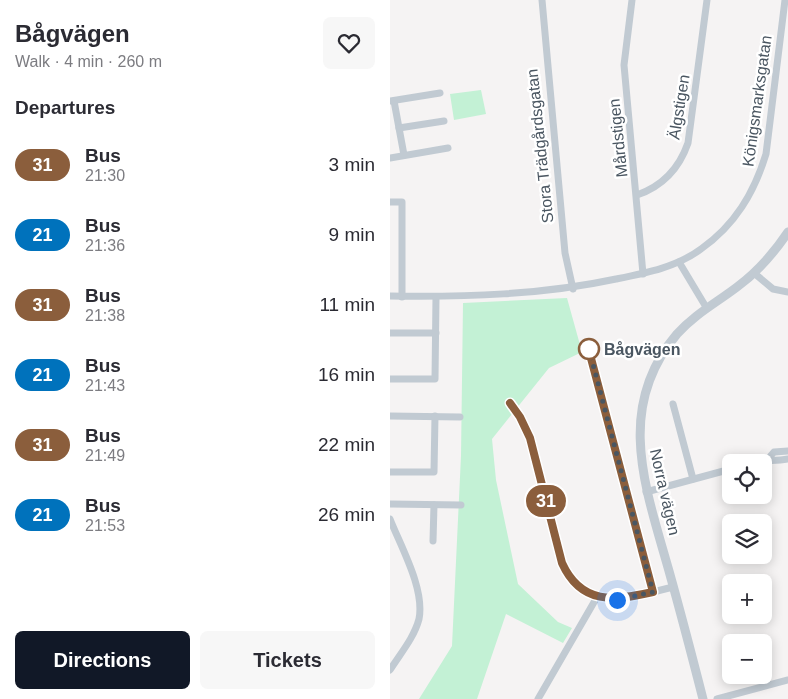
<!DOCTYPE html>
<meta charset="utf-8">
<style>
:root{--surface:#fff;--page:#f7f7f7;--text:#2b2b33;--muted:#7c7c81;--accent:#111827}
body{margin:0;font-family:Arial,sans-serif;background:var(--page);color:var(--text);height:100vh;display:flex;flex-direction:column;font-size:19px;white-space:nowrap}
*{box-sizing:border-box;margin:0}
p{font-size:16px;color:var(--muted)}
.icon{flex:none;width:28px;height:28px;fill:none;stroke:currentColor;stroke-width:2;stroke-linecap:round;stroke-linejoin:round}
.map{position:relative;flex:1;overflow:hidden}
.side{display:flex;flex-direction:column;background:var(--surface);width:390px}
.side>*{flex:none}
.badge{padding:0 10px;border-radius:16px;font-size:18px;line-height:32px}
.buttons{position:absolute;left:332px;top:454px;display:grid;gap:10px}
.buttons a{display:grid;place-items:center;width:50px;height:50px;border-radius:8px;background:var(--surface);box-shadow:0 2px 12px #0003;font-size:25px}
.you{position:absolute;width:25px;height:25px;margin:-12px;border:4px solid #fff;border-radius:50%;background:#1a73e8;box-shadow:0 0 0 8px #1a73e833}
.map>.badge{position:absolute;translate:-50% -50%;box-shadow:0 0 0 2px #fff}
h2{padding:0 15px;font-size:19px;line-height:45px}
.round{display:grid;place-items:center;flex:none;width:52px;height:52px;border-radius:8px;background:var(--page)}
.head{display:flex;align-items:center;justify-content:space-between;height:85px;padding:0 15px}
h1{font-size:24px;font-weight:800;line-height:38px}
.cta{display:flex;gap:10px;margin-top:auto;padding:10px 15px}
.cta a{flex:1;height:58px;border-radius:8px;background:var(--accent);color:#fff;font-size:20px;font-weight:800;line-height:58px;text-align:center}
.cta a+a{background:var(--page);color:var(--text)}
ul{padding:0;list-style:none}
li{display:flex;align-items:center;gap:15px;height:70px;padding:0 15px}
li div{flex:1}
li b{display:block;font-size:19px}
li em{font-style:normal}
li .badge{min-width:55px;font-weight:700;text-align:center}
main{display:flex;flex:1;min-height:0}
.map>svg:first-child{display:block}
</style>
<main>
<section class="side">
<div class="head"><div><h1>Bågvägen</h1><p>Walk · 4 min · 260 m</p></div><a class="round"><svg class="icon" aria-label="heart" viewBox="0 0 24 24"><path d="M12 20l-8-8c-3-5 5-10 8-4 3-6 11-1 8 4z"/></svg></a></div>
<h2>Departures</h2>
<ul>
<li><span class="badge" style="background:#8b5e3c;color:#fff">31</span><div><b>Bus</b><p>21:30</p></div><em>3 min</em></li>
<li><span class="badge" style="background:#0072bc;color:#fff">21</span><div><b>Bus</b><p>21:36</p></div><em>9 min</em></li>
<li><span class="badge" style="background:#8b5e3c;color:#fff">31</span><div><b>Bus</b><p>21:38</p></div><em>11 min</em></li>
<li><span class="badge" style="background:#0072bc;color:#fff">21</span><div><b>Bus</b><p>21:43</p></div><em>16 min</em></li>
<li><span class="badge" style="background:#8b5e3c;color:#fff">31</span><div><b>Bus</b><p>21:49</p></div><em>22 min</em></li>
<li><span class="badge" style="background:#0072bc;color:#fff">21</span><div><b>Bus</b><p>21:53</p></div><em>26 min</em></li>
</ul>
<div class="cta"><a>Directions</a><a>Tickets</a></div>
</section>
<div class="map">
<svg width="398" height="699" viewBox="0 0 398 699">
<rect width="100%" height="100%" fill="#f5f3f3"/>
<!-- green -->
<g fill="#c3f1d5">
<path d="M91,90L96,114L64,120L60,94Z"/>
<path d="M177,298L192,352L159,368L102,439L106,480L128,584L168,622L182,628L173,643L116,614L87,699H29L62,646L71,456L73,303Z"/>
</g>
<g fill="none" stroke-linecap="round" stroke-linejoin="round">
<!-- minor -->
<g stroke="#c1cad2" stroke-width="7">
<path d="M152,0L175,253L183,289"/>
<path d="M242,0L234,65L253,274"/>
<path d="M0,101L50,93"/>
<path d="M4,101L14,155"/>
<path d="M9,128L54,121"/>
<path d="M0,158L58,148"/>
<path d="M247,195C273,186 289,169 298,143L317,0"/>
<path d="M0,202H12V297"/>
<path d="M289,262L316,307"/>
<path d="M364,273L383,289L398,292"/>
<path d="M0,296C76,297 152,295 226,279C256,273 287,267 311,249C345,225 364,193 376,154L395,0"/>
<path d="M0,333H46"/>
<path d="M0,379H45L46,297"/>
<path d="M120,403L130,417L140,438L172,563C191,606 224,601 263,592L198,347"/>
<path d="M283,404L303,479"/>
<path d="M0,416L70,417"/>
<path d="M378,459L384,452L398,451"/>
<path d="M365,462C377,459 386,462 398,459"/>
<path d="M0,472H44L45,416"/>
<path d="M256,492L341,469"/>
<path d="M0,504L71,505"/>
<path d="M0,519C11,547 35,589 29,619C24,638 10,654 0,670"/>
<path d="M43,541L44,505"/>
<path d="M263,592L283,587"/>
<path d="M148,699L207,597"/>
<path d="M327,699L398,680"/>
</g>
<!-- tertiary -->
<path stroke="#c1cad2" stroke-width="9" d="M313,699C302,656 291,614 279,571C256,489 224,408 287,334C305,314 326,303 347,287C367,272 384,253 398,232"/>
</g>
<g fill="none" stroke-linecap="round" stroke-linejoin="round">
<!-- line casing -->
<g stroke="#fff" stroke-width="11">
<path id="line" d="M120,403L130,417L140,438L172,563C191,605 224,601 263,592L198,347"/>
</g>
<!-- line -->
<use href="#line" stroke="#8b5e3c" stroke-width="8"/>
<!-- walk -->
<path stroke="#4a5661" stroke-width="5" stroke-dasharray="0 9" d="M199,349L263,592L227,600"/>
</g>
<!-- markers -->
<circle fill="#fff" stroke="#8b5e3c" stroke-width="2.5" cx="199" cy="349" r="10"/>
<g text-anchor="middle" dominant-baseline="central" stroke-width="5" stroke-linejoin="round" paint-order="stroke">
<!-- street labels -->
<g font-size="16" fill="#4a5661" stroke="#fff">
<text transform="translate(367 101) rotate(-82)">Königsmarksgatan</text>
<text transform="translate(289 107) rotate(-81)">Älgstigen</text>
<text transform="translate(228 138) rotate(-96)">Mårdstigen</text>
<text transform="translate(150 146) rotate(-96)">Stora Trädgårdsgatan</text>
<text transform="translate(275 492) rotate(77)">Norra vägen</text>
</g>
<!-- stop labels -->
<g font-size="16" font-weight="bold" fill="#4a5661" stroke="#fff" text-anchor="start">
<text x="214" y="349">Bågvägen</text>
</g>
</g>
</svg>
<div class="buttons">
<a><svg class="icon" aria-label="locate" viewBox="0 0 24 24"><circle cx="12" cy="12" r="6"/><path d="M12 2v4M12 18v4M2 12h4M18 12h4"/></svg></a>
<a><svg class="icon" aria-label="layers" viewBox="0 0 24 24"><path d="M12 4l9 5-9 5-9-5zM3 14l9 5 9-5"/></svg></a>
<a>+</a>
<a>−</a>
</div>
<div class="you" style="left:227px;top:600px"></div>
<b class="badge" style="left:156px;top:501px;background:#8b5e3c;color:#fff">31</b>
</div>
</main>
